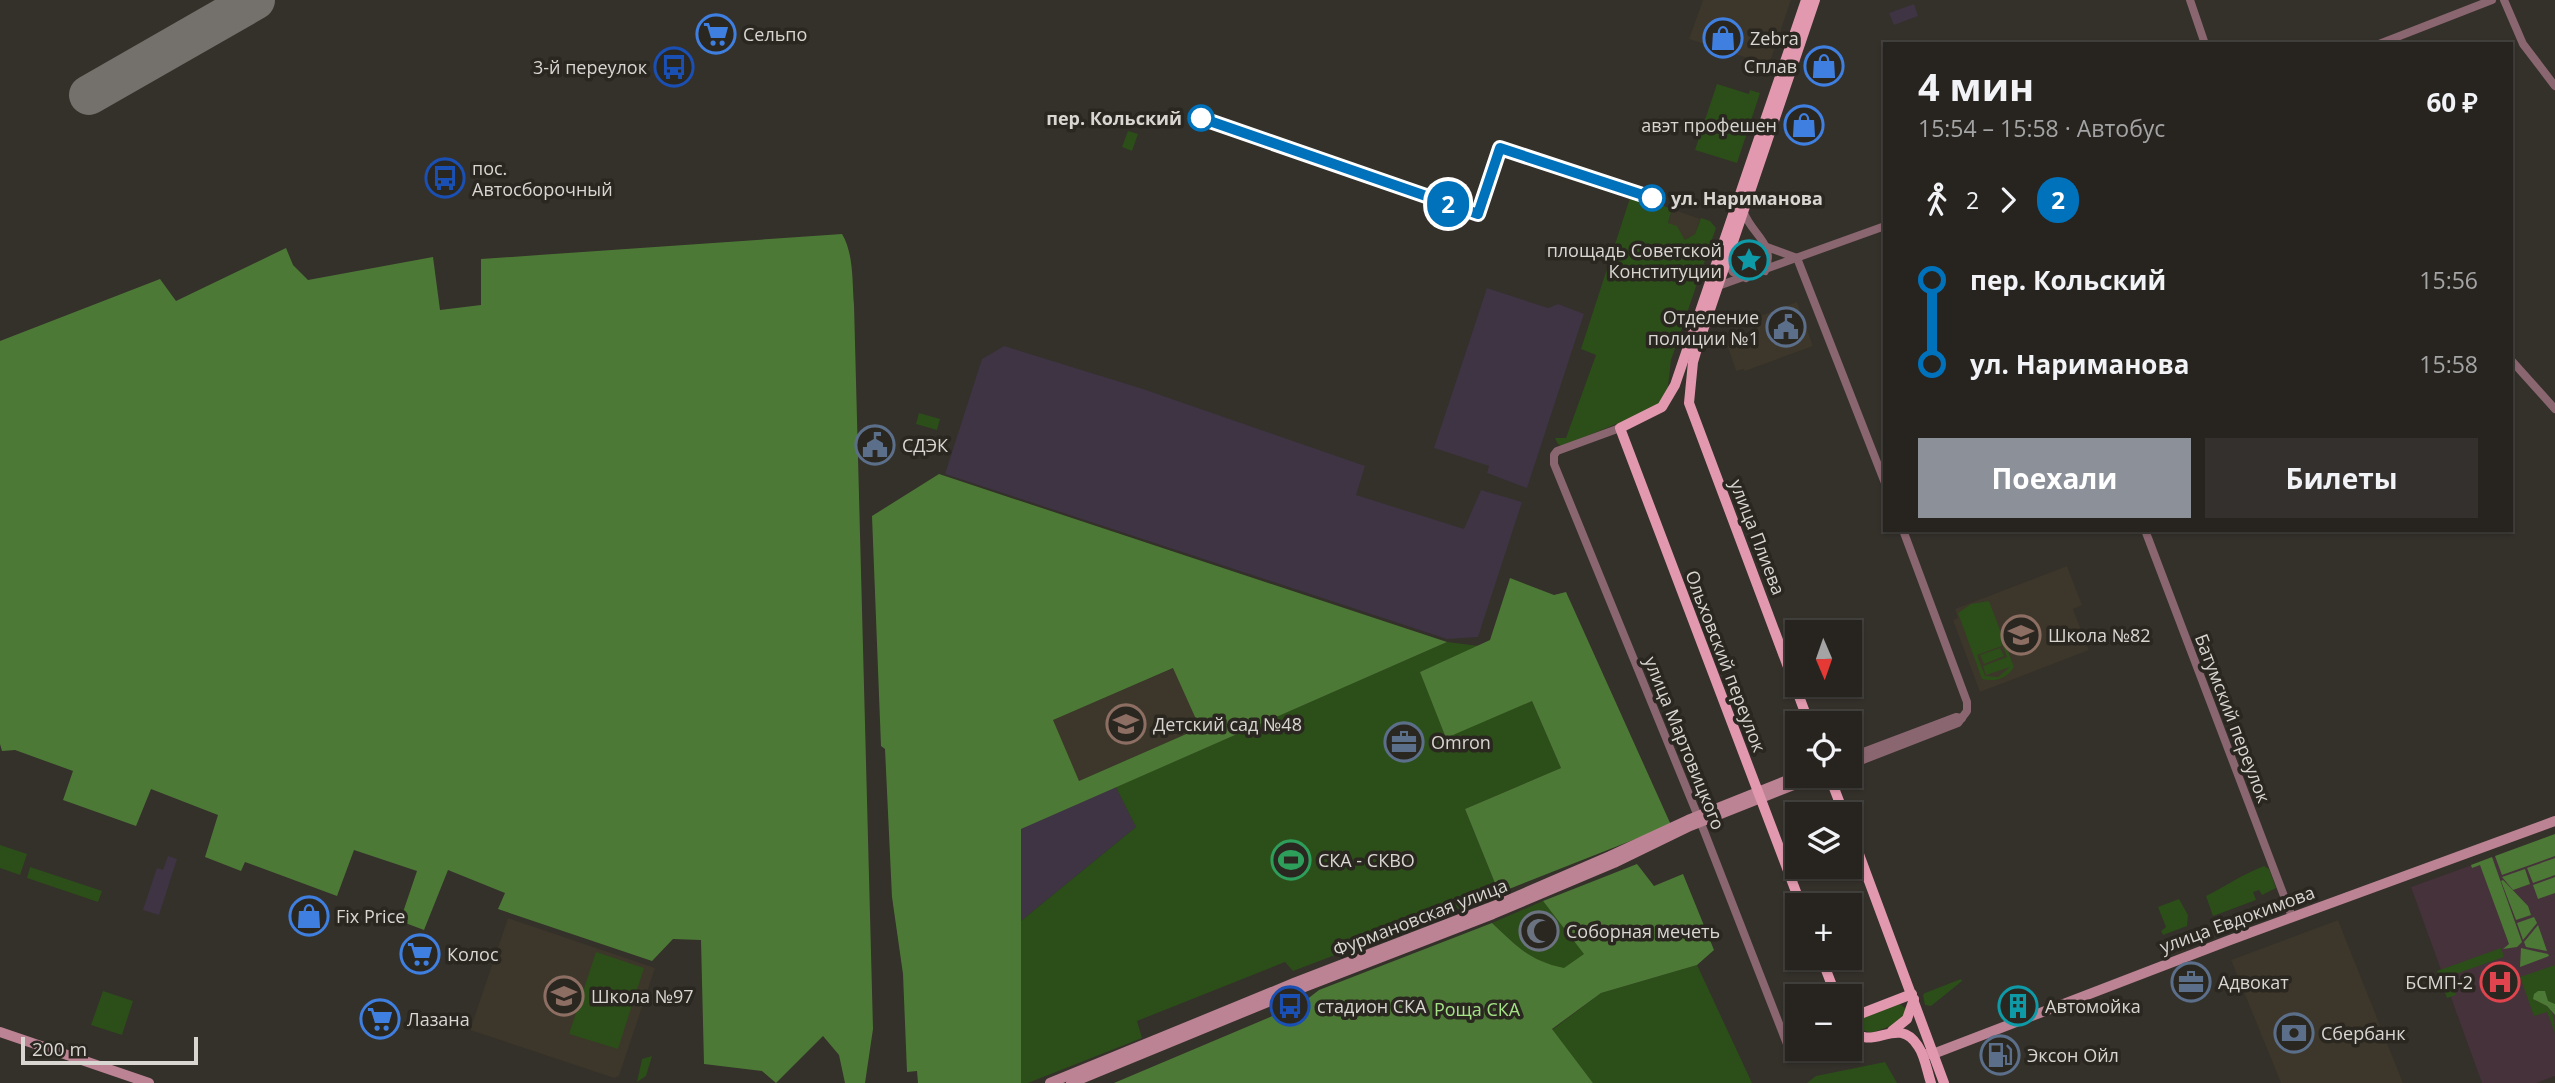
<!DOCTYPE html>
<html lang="ru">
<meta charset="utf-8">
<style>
:root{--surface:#272420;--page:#33302d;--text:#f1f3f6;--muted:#a4a4a5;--line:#43413e;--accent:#8c9099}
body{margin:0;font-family:"Open Sans",sans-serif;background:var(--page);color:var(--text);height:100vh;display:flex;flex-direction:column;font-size:26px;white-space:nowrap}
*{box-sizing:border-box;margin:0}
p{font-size:23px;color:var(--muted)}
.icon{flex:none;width:38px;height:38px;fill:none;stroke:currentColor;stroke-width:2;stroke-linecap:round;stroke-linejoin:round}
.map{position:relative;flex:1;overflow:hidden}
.drawer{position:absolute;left:1883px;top:42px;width:630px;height:490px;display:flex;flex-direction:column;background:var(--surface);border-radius:0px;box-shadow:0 2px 5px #0004,0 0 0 2px var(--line)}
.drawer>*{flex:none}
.badge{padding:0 14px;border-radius:23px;font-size:24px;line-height:46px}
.needle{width:46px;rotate:178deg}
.buttons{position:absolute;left:1785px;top:620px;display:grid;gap:14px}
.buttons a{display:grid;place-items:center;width:77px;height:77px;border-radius:0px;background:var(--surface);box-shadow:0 2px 5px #0004,0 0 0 2px var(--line);font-size:35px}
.scale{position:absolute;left:21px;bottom:18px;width:177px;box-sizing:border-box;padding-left:7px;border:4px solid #d9d6d2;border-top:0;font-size:19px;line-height:24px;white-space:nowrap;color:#d9d6d2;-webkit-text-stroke:5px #2a2620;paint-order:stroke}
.map>.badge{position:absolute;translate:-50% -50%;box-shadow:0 0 0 4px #fff}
.legs{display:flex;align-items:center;gap:10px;height:77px;padding:0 35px;font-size:23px}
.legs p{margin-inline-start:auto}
.summary{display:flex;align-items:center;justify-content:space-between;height:119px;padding:0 35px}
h1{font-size:38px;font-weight:700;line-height:52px}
.action{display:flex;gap:14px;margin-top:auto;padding:14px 35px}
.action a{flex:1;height:80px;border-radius:0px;background:var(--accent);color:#fff;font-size:28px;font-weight:700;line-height:80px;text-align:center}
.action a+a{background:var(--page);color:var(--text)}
ul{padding:0 35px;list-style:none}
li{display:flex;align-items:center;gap:24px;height:84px;font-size:26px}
li i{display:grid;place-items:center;width:10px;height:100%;margin:0 9px;background:currentColor}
li i::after{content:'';width:18px;height:18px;margin:-9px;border:5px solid;border-radius:50%;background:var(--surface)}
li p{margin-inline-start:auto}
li:first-child i{background:linear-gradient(#0000 50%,currentColor 0)}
li:last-child i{background:linear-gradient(currentColor 50%,#0000 0)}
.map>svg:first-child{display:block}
</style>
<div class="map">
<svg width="2555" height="1083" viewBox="0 0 2555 1083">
<rect width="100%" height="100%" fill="#34302a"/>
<!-- built -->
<g fill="#3d362a">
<path d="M1703,0H1791L1769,65L1689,39Z"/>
<path d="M1672,209L1700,219L1695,234L1685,240L1676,229L1668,223Z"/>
<path d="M1797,302L1813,346L1745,371L1744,369L1736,371L1727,344L1729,334H1731L1733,331L1759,335L1755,318Z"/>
<path d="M2067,566L2082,605L2073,609L2089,650L1980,692L1953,620L1958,618L1955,609Z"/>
<path d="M1174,668L1200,728L1079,781L1052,720Z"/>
<path d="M508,918L655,968L619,1076L614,1078L470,1030Z"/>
<path d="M2338,920L2403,1083H2281L2231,960Z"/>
</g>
<!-- industrial -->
<g fill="#3e3443">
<path d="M1914,4L1918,16L1894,25L1889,13Z"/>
<path d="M1487,288L1548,308L1558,304L1584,314L1527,488L1487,473L1489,466L1434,448Z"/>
<path d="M1004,346L1143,389L1365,466L1356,495L1464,529L1481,490L1522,502L1478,637L1447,639L945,474L982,359Z"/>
<path d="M1116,787L1136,827L1021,921L1020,829Z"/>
<path d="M168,856L177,859L159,915L143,910L157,868L163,870Z"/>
</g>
<!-- medical -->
<path fill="#45323a" d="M2555,835V1076L2536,1083H2482L2411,887Z"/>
<!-- green -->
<g fill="#2c4e19" fill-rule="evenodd">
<path d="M1717,84L1749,94L1750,90L1760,93L1737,163L1695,150Z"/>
<path d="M1128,131L1138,134L1132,151L1122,147Z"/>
<path d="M1634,196L1672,209L1668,223L1677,226L1685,240L1695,234L1701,218L1710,221L1716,228L1671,360L1667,395L1657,405L1641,414L1562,446L1558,444L1555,438H1566L1596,355L1581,349L1630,198Z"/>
<path d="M1743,244H1749L1763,259L1760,266L1740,273L1733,266L1740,246Z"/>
<path d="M919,413L940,419L937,430L916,424Z"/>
<path d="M1989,601L2014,667C2006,679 1996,682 1982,679L1958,613L1971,604ZM2001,641L2007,657L1983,666L1986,675L2010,667L1998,677L1985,676L1977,655L2002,646Z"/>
<path d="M1447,642L1479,646L1420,672L1532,701L1561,768L1465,809L1499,893L1293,971L1285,962L1137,1021L1142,1038L1028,1083H1021V921L1136,827L1116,787Z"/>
<path d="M2000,648L2004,656L1984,664L1980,655Z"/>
<path d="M0,845L27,854L20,875L0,868Z"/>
<path d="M2264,866L2269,869L2276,888L2262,895L2259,890L2253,892L2256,900L2213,916L2206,896C2226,886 2243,874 2264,866Z"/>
<path d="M30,867L102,891L98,902L27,878Z"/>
<path d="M2179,899L2188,915L2187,926L2163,935L2161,931L2166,927L2158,907Z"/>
<path d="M1543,901L1585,954L1564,969C1528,960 1518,947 1492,923Z"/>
<path d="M2501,948L2504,957L2450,976L2456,995L2447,998L2437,971Z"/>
<path d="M596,952L644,968L618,1049L569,1034Z"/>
<path d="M1697,965L1752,1083H1593L1552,1030L1601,993Z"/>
<path d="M2555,965V1004L2548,1001L2545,991L2535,1001C2553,1005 2555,1017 2555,1033L2547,1012L2534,1016L2520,977Z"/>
<path d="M1961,979L1962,981L1931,1006L1925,1005L1923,995L1925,993Z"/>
<path d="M103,991L133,1001L122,1035L91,1025Z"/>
<path d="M1900,1004L1906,1009L1899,1023L1871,1033L1860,1029L1859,1022L1861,1017Z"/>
<path d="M652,1056L646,1076L637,1082L642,1059Z"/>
<path d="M1885,1062L1897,1083H1807L1816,1076Z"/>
</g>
<!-- forest -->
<g fill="#4d7936" fill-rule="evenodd">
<path d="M842,234C854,254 852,282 854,305L873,1029L865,1083H845L839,1055L823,1036L776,1083L762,1071L704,1064L701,940L673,939L652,961L498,909L505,893L448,870L424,930L400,921L417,871L354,850L337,896L245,862L241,871L205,857L218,815L151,789L136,826L63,800L73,771L15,750L2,751L0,744V341L160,279L176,301L286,248L293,265L308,280L433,257L440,310L481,305V259Z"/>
<path d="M939,474L1447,642L1021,829V1083H918L917,1071L907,1072L903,974L892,897L885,749L881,746L872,516ZM1173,668L1200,728L1079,781L1053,720Z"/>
<path d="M1510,578L1554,595L1566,592L1671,825L1499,893L1465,809L1561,768L1532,701L1446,738L1420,672L1490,640Z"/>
<path d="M2555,834V856L2502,875L2495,856Z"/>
<path d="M2492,857L2522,942L2517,947L2503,949L2509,944L2480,865L2472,868L2471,865Z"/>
<path d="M2555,858V875L2533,883L2527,868Z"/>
<path d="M1637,864L1654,886L1683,874L1714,950L1697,965L1601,993L1552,1029L1593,1083H1114L1301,1004L1319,990L1492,923C1517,946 1529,961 1564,968L1584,954L1543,901Z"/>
<path d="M2525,869L2530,884L2513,890L2502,877Z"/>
<path d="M2555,877V893L2538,899L2533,885Z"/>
<path d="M2503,880L2528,906L2531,915L2516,920L2501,881Z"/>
<path d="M2534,917L2537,923L2523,940L2517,923Z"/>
<path d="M2538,925L2547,951L2526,947L2524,942Z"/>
<path d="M2521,948L2548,954L2549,956L2520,967Z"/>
<path d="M2538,991H2545L2548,1001L2555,1004V1015L2547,1006L2533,999L2534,994Z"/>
</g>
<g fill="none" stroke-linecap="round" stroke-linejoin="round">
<!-- runway -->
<path stroke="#74706b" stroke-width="40" d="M89,95L255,0"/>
<!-- tertiary -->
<g stroke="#8a6670" stroke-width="8">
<path d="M2190,0L2205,44"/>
<path d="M2504,0L2523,44L2555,86"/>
<path d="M2379,44L2492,0"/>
<path d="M1744,213C1753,236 1776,243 1765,271"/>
<path d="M1767,247L1797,258"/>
<path d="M1797,258L1885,483"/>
<path d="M1725,260L1733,272L1746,278"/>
<path d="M1718,286L1885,226"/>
<path d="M2511,360L2555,409"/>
<path d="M1620,428L1557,451L1554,455V464L1704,831L1787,1044L1797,1040"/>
<path d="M2145,530L2292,917"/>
<path d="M1850,757L1956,717L1962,718"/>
<path d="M1850,765L1958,723L1967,711V702L1903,530"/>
</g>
<!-- secondary -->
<g stroke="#bc8394" stroke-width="10">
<path d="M0,1032L149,1083"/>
<path d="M1926,1054H1933L2230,940L2555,821"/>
<path d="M1050,1083L1294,983L1499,904L1610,856L1688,820L1800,775"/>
<path d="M1071,1083L1297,990L1493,914L1614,863L1690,826L1819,775"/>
</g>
<!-- primary -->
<g stroke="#e299af" stroke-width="10">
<path d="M1809,723L1689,403L1693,362L1698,345L1815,0"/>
<path d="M1829,775L1844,814"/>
<path d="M1850,830L1944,1083"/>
<path d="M1801,905L1620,428L1662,407L1675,385L1806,0"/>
<path d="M1821,957L1836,996"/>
<path d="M1850,1018L1912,994"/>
<path d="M1850,1028C1872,1055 1897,1013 1918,1046C1925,1056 1927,1071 1931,1083"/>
<path d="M1892,1031L1907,1019L1914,999"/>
</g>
</g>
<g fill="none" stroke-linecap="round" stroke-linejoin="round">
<!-- line-1 casing -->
<g stroke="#fff" stroke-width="16">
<path id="line-1" d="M1201,118L1478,214L1500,148L1652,198"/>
</g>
<!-- line-1 -->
<use href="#line-1" stroke="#0072bc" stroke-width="10"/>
</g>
<!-- icons -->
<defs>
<g id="supermarket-ring" transform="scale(2.0125)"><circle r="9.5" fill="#2a2620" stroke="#3f7fe0" stroke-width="1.5"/><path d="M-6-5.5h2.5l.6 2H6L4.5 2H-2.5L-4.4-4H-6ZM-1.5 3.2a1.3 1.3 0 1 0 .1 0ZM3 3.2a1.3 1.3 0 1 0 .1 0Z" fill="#3f7fe0"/></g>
<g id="shop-ring" transform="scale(2.0125)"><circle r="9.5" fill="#2a2620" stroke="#3f7fe0" stroke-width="1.5"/><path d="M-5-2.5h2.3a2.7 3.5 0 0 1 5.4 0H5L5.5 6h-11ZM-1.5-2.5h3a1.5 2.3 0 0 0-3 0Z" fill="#3f7fe0"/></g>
<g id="bus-ring" transform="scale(2.0125)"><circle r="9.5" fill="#2a2620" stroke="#1a4fb4" stroke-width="1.5"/><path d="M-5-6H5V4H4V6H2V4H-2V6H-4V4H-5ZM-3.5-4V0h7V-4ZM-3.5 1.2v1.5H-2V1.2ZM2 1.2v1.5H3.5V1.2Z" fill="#1a4fb4"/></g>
<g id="sight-ring" transform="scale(2.0125)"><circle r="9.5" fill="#2a2620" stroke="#0f9aa8" stroke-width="1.5"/><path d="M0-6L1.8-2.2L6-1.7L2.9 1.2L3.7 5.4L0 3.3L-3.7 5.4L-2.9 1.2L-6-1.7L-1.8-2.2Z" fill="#0f9aa8"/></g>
<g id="civic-ring" transform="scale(2.0125)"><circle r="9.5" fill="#2a2620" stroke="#5c6f8a" stroke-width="1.5"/><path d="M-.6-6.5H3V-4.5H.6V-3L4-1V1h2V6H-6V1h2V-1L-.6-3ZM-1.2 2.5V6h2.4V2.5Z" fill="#5c6f8a"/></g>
<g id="school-ring" transform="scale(2.0125)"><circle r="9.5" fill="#2a2620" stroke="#8d6e63" stroke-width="1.5"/><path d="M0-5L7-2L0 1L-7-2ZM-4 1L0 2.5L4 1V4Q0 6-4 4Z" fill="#8d6e63"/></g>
<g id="office-ring" transform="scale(2.0125)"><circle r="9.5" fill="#2a2620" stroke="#5c6f8a" stroke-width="1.5"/><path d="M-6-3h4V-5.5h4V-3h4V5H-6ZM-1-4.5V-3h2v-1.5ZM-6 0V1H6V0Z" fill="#5c6f8a"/></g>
<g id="stadium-ring" transform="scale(2.0125)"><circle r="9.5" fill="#2a2620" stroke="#2e9e5b" stroke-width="1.5"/><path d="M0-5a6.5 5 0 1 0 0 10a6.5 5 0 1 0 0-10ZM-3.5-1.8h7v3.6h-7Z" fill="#2e9e5b"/></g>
<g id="mosque-ring" transform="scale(2.0125)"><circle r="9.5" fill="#2a2620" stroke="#6b7280" stroke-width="1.5"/><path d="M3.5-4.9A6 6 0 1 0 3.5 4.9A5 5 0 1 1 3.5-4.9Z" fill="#6b7280"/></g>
<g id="hospital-ring" transform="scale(2.0125)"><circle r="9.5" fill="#2a2620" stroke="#e0444e" stroke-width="1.5"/><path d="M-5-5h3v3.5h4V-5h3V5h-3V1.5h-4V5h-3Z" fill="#e0444e"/></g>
<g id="building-ring" transform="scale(2.0125)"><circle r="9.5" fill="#2a2620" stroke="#0f9aa8" stroke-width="1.5"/><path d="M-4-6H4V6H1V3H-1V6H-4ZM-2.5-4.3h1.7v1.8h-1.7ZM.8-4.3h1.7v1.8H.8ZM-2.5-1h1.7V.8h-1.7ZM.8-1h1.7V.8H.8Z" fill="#0f9aa8"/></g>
<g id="bank-ring" transform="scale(2.0125)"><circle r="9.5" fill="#2a2620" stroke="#5c6f8a" stroke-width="1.5"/><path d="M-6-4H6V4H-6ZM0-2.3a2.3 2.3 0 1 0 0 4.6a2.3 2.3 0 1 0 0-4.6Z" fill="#5c6f8a"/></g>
<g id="fuel-ring" transform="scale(2.0125)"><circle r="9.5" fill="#2a2620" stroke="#5c6f8a" stroke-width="1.5"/><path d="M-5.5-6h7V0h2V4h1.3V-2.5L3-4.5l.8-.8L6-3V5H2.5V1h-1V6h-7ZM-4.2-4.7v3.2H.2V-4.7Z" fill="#5c6f8a"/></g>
</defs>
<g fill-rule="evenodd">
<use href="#supermarket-ring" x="716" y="34"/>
<use href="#shop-ring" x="1723" y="38"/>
<use href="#shop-ring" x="1824" y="66"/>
<use href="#bus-ring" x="674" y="67"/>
<use href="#shop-ring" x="1804" y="125"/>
<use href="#bus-ring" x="445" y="178"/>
<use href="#sight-ring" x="1749" y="260"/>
<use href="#civic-ring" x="1786" y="327"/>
<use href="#civic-ring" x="875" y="445"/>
<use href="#school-ring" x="2021" y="635"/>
<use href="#school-ring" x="1126" y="724"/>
<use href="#office-ring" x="1404" y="742"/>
<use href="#stadium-ring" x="1291" y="860"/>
<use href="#shop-ring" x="309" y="916"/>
<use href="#mosque-ring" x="1539" y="931"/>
<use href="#supermarket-ring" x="420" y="954"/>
<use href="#office-ring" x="2191" y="982"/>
<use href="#hospital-ring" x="2500" y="982"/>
<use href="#school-ring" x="564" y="996"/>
<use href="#bus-ring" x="1290" y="1006"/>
<use href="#building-ring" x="2018" y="1006"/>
<use href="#supermarket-ring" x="380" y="1019"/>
<use href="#bank-ring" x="2294" y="1033"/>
<use href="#fuel-ring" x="2000" y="1055"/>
</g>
<!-- markers -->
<g fill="#fff" stroke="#0072bc" stroke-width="3.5">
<circle cx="1201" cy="118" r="12"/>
<circle cx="1652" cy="198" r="12"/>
</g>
<g text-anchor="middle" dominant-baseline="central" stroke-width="7" stroke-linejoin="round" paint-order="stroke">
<!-- poi labels -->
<g font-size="18" fill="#d9d6d2" stroke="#2a2620" text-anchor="start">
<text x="743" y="34">Сельпо</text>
<text x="1750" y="38">Zebra</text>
<text x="1797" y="66" text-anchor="end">Сплав</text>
<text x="647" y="67" text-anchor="end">3-й переулок</text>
<text x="1777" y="125" text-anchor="end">авэт профешен</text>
<text x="472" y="168">пос.<tspan x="472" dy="21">Автосборочный</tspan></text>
<text x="1722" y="250" text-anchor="end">площадь Советской<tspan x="1722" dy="21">Конституции</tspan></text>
<text x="1759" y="317" text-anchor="end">Отделение<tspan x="1759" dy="21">полиции №1</tspan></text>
<text x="902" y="445">СДЭК</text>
<text x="2048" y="635">Школа №82</text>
<text x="1153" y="724">Детский сад №48</text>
<text x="1431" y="742">Omron</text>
<text x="1318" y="860">СКА - СКВО</text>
<text x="336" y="916">Fix Price</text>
<text x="1566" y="931">Соборная мечеть</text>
<text x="447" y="954">Колос</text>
<text x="2218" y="982">Адвокат</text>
<text x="2473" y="982" text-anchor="end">БСМП-2</text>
<text x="591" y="996">Школа №97</text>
<text x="1317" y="1006">стадион СКА</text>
<text x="2045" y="1006">Автомойка</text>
<text x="407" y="1019">Лазана</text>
<text x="2321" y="1033">Сбербанк</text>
<text x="2027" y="1055">Эксон Ойл</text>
</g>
<!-- stop labels -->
<g font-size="18" font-weight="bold" fill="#d9d6d2" stroke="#2a2620" text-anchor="end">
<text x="1182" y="118">пер. Кольский</text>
<text x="1671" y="198" text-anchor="start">ул. Нариманова</text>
</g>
<!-- street labels -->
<g font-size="18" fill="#d9d6d2" stroke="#2a2620">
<text transform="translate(1758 537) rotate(69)">улица Плиева</text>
<text transform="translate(1726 661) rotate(69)">Ольховский переулок</text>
<text transform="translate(2233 718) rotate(69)">Батумский переулок</text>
<text transform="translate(1685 743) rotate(68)">улица Мартовицкого</text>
<text transform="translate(1420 917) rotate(-21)">Фурмановская улица</text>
<text transform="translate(2237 919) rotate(-20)">улица Евдокимова</text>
</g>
<!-- park labels -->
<g font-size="18" fill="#a4e286" stroke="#2a2620">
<text x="1477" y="1009">Роща СКА</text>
</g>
</g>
</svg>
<div class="buttons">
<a><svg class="needle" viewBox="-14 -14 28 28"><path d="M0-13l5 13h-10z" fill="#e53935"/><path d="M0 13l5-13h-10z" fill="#a4a4a5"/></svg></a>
<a><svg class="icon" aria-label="locate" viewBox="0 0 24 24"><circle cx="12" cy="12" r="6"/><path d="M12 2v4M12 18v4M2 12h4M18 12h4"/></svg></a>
<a><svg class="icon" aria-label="layers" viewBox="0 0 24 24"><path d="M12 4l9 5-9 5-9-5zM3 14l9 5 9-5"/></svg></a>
<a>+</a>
<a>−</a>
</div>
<div class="scale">200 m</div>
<b class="badge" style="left:1448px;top:204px;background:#0072bc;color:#fff">2</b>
<section class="drawer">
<div class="summary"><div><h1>4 мин</h1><p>15:54 – 15:58 · Автобус</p></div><b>60 ₽</b></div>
<div class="legs"><svg class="icon" aria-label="walk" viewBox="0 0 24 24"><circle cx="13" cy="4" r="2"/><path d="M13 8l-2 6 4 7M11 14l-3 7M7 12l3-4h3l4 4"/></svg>2<svg class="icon" aria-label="forward" viewBox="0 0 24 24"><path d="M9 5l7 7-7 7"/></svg><b class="badge" style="background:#0072bc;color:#fff">2</b></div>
<ul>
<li><i style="color:#0072bc"></i><b>пер. Кольский</b><p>15:56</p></li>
<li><i style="color:#0072bc"></i><b>ул. Нариманова</b><p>15:58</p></li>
</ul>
<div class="action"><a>Поехали</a><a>Билеты</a></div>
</section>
</div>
